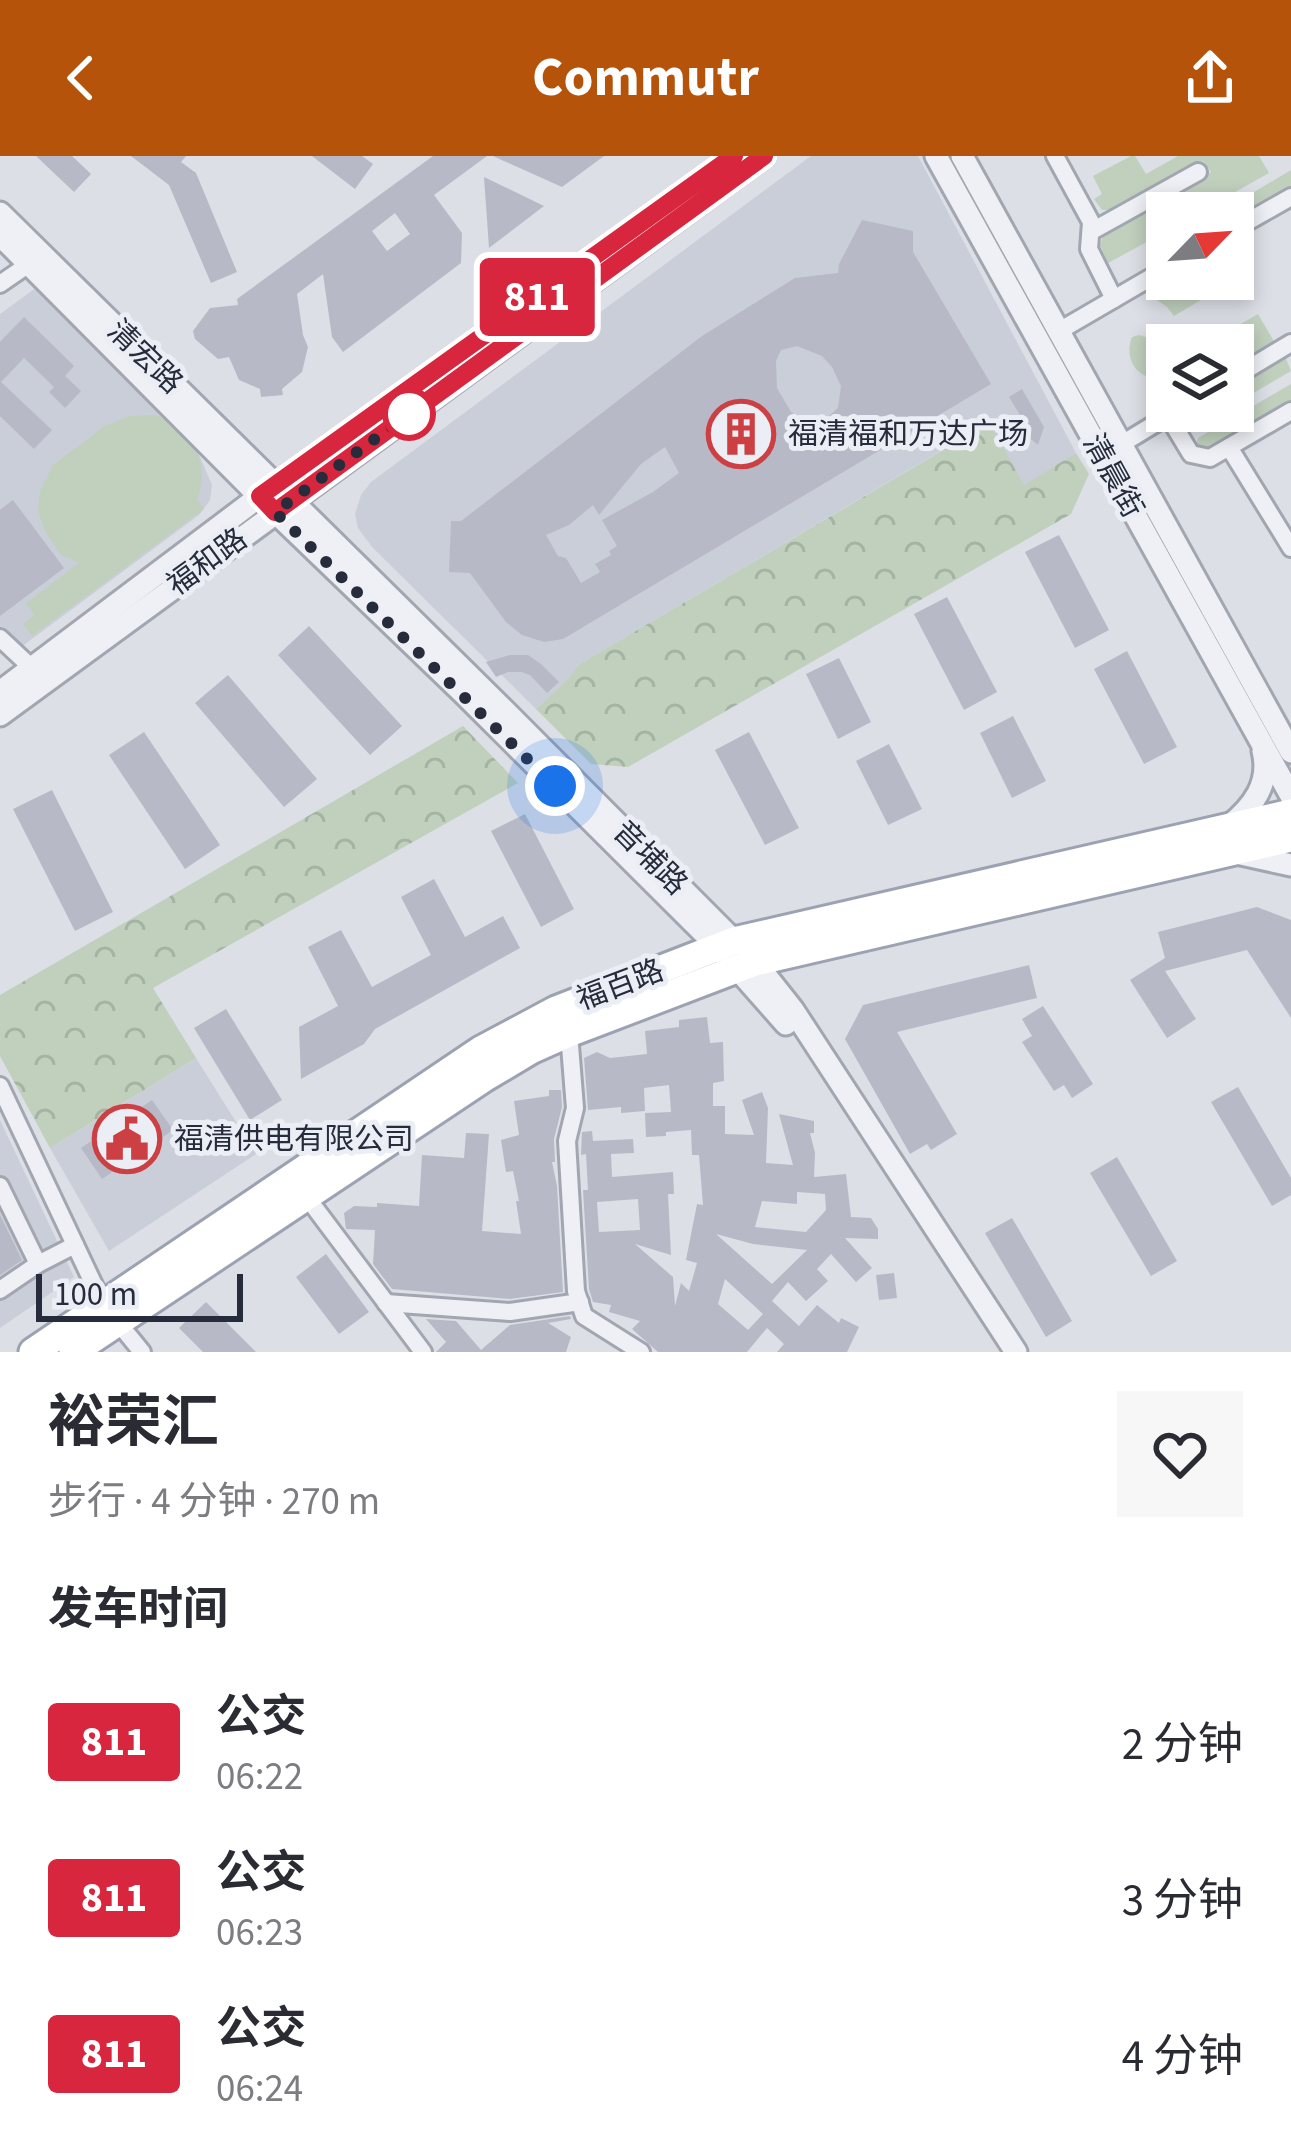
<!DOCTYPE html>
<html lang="zh">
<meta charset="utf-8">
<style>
:root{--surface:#fff;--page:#f7f7f7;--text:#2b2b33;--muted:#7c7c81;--accent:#b45309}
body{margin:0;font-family:"Source Sans 3","Noto Sans SC",sans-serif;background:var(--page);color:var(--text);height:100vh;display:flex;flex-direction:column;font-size:45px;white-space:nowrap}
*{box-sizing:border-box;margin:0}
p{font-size:39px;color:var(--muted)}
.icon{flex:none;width:66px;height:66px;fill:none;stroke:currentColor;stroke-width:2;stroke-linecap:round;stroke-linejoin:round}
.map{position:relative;height:1196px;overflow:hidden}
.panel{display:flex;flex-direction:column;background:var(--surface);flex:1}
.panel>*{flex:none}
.badge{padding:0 24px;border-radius:9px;font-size:42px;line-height:78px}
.needle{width:78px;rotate:65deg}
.controls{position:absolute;left:1146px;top:36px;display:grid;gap:24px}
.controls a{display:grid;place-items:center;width:108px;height:108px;border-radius:0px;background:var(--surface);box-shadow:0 6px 18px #0003;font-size:60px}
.scale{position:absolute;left:36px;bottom:30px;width:207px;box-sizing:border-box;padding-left:12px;border:6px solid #262c3c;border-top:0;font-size:33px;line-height:42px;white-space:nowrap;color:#262c3c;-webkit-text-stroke:9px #ebeef4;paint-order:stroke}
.you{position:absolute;width:60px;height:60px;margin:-30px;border:9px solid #fff;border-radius:50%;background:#1a73e8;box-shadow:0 0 0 18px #1a73e833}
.map>.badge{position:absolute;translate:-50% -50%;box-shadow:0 0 0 6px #fff}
h2{padding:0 48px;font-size:45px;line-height:108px}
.round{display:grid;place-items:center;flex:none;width:126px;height:126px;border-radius:0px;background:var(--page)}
.head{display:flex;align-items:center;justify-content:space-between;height:204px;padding:0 48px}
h1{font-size:57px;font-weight:700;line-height:90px}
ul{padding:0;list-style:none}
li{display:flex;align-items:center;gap:36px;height:156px;padding:0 48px}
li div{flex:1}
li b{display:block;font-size:45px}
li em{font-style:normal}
li .badge{min-width:132px;font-weight:700;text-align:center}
header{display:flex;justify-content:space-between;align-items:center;height:156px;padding:0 48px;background:var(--accent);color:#fff;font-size:54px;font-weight:700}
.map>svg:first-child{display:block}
</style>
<header><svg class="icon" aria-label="back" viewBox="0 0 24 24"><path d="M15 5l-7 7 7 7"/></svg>Commutr<svg class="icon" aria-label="share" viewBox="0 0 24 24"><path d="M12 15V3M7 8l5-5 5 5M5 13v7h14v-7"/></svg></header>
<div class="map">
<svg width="1291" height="1196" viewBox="0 0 1291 1196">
<defs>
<pattern id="park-crowns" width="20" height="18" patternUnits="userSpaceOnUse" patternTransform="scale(3)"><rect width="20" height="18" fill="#c0d0bd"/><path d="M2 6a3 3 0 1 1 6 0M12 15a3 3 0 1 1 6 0" fill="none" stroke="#a5b3a3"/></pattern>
</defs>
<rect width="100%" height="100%" fill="#dcdfe6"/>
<!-- built -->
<g fill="#caced8">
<path d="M811,0H918L1076,297L1024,330L988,267L578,509L570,521L536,553L372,391L358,372L355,358L361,339L371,326Z"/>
<path d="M37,131L194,287L212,329L210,344L199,359L17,494L0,475V158Z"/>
<path d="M196,902L256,998L109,1095L50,992Z"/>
<path d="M0,964L74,1121L0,1172Z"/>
</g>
<!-- green -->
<g fill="#c0d0bd">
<path d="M1131,0H1135L1146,18L1178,0H1259L1269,17L1198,57H1167V75L1108,107L1100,89L1105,74L1211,16L1203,5L1114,54H1102L1094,43L1102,38L1093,20Z"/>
<path d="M1291,14V32L1235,65L1233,57L1227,52Z"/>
<path d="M1233,113L1238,122L1174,160L1167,151L1147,137L1170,123H1233Z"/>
<path d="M1258,158L1275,187L1233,211V189H1204Z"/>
<path d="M1139,179C1159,184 1171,205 1156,222C1135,222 1124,200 1132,181Z"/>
<path d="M1285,200L1291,215L1233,249V231Z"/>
<path d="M1291,228V245L1205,295L1196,289L1198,282Z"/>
<path d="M155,259C191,274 212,305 197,343L204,353L32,480L23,468L34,459L26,447L79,407L61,399L45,375L38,355L40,335L53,309L105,270L129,260Z"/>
</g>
<!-- park -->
<g fill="url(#park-crowns)">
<path d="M989,267L1024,329L1076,297L1089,318L1071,358L628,611L591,608L536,553L570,521L578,509Z"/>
<path d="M463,570L518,627L153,832L196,902L50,992L0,900V839Z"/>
</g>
<!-- building -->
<g fill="#b7bac6" fill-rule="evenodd">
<path d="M36,0H72L91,18L74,36Z"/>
<path d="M131,0H186L181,6L196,17L237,116L211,127L169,29Z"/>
<path d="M312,0H362L373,8L355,33Z"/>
<path d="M433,0H487L434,39L462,77L461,107L343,196L332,181L323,118L297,138L303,179L308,191L302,216L282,233L283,239L261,241L260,233L239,224L229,201L218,203L195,183L193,175L210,152L238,149L237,143ZM395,57L410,78L387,95L372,75Z"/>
<path d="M493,0H604L562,31Z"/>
<path d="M484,21L544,50L489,92Z"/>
<path d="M862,64L913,75V96L991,228L563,483L544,486L522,479L506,466L470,417L449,416L451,365H461L702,180L795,122L838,117L839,108ZM797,190L822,200L832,211L841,230L838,252L828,261L815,265L804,263L791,256L777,232L776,205L781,194ZM665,291L679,317L653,336L602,364L617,390L609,395L611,399L595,408L600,416L581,427L566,402L558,400L546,379L569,369L593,349L599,359L641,308Z"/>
<path d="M24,161L74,210L65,220L81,235L65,252L49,236L54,231L24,202L1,226L52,274L34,293L0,260V186Z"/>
<path d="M1022,233L1044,271L1038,289L1027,280L1029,274L1009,241Z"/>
<path d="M13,344L64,412L0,460V354Z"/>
<path d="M1059,379L1109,474L1075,492L1025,396Z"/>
<path d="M947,441L997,536L964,554L914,458Z"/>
<path d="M309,470L402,570L370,599L278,499Z"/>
<path d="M1127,495L1177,591L1144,608L1094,513Z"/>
<path d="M510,499H528L541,508L559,526L547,537L530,519L522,516H508L496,521L486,506Z"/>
<path d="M839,502L871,566L838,583L806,518Z"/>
<path d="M228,519L317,623L284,651L195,547Z"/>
<path d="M1013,560L1046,625L1012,642L980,577Z"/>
<path d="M144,576L220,689L185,713L109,599Z"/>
<path d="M749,576L799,672L765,689L715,594Z"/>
<path d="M889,588L922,653L888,669L856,605Z"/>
<path d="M52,634L113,756L75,775L13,653Z"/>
<path d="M525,658L574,753L541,771L491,675Z"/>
<path d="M434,723L465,781L503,760L520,792L375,873L364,888L301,923L299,871L338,850L308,791L341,774L372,831L431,799L401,741Z"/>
<path d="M1257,751L1291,764V862L1247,794L1165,815L1196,863L1167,882L1130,824L1165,802L1158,776Z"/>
<path d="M1029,809L1037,842L897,876L957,978L931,994L927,988L910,998L845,883L863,849Z"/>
<path d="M1043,850L1093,928L1072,942L1064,929L1054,935L1022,886L1032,880L1022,863Z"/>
<path d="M226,853L282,944L250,964L194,872Z"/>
<path d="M707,861L710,887L723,886L724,925L713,927V950H725V978L754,979L742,944L762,936L768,952L766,1007L793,1009L779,958L814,965V977H810L815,997L814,1021L846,1018L851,1061L871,1062L878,1073V1083L845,1082L872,1112L856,1126L831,1098L817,1113L828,1125L806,1145L788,1126L772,1145L799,1170L817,1149L839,1167L841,1162L859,1171L847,1196H777L784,1188L767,1172L747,1196H658L632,1173L640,1165L609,1156L611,1149L593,1146L589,1133L583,1034H588L586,998L581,999L582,976L592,975L593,985L633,983L634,997L611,998L612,1021L673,1016L674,1038H668L671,1099L635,1088L673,1121L675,1150L681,1127L689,1135L697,1107L686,1104L697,1048L703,1049L699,999H692L691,974L666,976V980L646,981L645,957L671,956L669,929L644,932L645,955L621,957V951L588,954L584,902L597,896L610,902L647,898L645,875L679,871V864ZM797,1036L825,1038L826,1054L806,1076L755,1071L762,1045L797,1048ZM638,1043L640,1074L599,1076L597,1046ZM716,1078L753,1088L807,1094L772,1128ZM725,1123L763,1158L748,1174L718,1148Z"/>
<path d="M1238,931L1291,1022V1039L1272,1050L1211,946Z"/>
<path d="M549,934H561L562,951L554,983L555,1006H552L557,1030L563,1136L510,1143L392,1133L373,1108L375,1074L346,1073L344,1057L354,1050L377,1051V1047L419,1050L422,999L464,1002L466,977L489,978L482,1075L521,1078L516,1045H519L513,1015L506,1016L501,984L519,979L514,945L549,940Z"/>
<path d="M152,944L173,974L102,1023L81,992Z"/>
<path d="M1117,1001L1177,1105L1151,1120L1090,1017Z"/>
<path d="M0,1059L22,1104L0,1119Z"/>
<path d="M1012,1062L1072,1165L1046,1181L985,1077Z"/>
<path d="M326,1098L369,1156L339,1178L296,1121Z"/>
<path d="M894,1117L897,1142L879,1144L876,1119Z"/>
<path d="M206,1146L256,1196H203L179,1172Z"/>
<path d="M570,1160L571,1163L548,1167L571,1181L566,1196H436L446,1186L426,1163L456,1165L481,1194L510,1169Z"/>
</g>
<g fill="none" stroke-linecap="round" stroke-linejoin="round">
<!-- minor casing -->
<g stroke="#a2a6b0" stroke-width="22">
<g id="minor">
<path d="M1055,0L1091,66L1089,93L1114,143"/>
<path d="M1233,74L1291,41"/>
<path d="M1092,75L1198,16"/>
<path d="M0,128L29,108"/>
<path d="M1059,175L1167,112"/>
<path d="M1233,222L1291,187"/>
<path d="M1168,260L1191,298L1210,302L1291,255"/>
<path d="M1120,289L1176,255"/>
<path d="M1229,291L1291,392"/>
<path d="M0,482L32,512"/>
<path d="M569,877L575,952L567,985L576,1135L584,1160L641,1196"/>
<path d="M0,930L103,1148L142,1196"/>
<path d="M0,1030L38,1108"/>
<path d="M306,1040L423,1196"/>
<path d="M0,1134L38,1108L75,1089"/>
<path d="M386,1147L510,1156L580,1146"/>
</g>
</g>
<!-- tertiary casing -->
<g stroke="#a2a6b0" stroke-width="27">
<g id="tertiary">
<path d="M936,0L1291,640"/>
<path d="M962,0L1291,596"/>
<path d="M0,57L508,558L755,806L793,854L1016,1196"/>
<path d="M0,79L275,356L463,537L718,791L786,868"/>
<path d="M0,536L260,340L734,0"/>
<path d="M0,559L764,0"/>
<path d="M1229,670C1253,651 1271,627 1263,595"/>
<path d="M1241,698L1291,709"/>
</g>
</g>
<!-- primary casing -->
<g stroke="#9ca2b2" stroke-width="33">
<g id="primary">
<path d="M33,1196L481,894L556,854L734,785L1291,657"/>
<path d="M73,1196L484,922L531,894L569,877L755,806L1291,682"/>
</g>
</g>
<!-- minor -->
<use href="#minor" stroke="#eff0f5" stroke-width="16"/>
<!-- tertiary -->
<use href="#tertiary" stroke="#eff0f5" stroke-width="21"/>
<!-- primary -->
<use href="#primary" stroke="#fff" stroke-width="27"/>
</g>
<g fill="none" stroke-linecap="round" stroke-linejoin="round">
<!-- line casing -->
<g stroke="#fff" stroke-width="27">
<path id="line" d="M734,0L260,340L275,356L764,0"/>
</g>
<!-- line -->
<use href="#line" stroke="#d7263d" stroke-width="18"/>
<!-- walk -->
<path stroke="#262c3c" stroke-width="12" stroke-dasharray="0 21.6" d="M409,258L275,356L555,630"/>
</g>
<!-- icons -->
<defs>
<g id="building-ring" transform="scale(3.45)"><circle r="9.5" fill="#ebeef4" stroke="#cc4044" stroke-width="1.5"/><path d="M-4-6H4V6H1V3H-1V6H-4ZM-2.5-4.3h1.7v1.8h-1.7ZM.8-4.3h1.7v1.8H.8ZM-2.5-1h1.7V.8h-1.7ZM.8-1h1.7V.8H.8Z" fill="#cc4044"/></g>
<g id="civic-ring" transform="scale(3.45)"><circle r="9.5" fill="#ebeef4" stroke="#cc4044" stroke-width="1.5"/><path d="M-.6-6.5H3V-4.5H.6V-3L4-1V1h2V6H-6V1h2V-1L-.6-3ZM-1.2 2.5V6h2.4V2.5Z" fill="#cc4044"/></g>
</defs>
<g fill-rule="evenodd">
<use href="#building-ring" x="741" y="278"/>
<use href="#civic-ring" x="127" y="983"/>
</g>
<!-- markers -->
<circle fill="#fff" stroke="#d7263d" stroke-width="6" cx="409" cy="258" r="24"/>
<g text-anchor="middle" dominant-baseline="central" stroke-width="10" stroke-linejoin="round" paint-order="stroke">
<!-- street labels -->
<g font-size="30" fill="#262c3c" stroke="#ebeef4">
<text transform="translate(145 201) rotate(44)">清宏路</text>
<text transform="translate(1113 320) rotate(61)">清晨街</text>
<text transform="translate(207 406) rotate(-36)">福和路</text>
<text transform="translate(650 702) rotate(45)">音埔路</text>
<text transform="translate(620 829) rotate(-21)">福百路</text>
</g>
<!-- poi labels -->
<g font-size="30" fill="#262c3c" stroke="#ebeef4" text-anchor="start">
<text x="788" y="278">福清福和万达广场</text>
<text x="174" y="983">福清供电有限公司</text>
</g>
</g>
</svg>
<div class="controls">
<a><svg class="needle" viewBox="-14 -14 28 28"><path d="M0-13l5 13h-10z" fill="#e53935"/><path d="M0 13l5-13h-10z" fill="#7c7c81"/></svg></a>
<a><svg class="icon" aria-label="layers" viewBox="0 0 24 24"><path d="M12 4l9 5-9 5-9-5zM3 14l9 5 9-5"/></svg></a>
</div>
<div class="scale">100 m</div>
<div class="you" style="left:555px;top:630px"></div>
<b class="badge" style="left:537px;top:141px;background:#d7263d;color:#fff">811</b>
</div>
<section class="panel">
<div class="head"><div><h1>裕荣汇</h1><p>步行 · 4 分钟 · 270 m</p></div><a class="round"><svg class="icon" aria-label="heart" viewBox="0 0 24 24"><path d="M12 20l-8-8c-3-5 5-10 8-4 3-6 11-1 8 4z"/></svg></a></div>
<h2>发车时间</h2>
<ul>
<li><span class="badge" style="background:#d7263d;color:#fff">811</span><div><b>公交</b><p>06:22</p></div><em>2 分钟</em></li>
<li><span class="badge" style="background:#d7263d;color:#fff">811</span><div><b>公交</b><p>06:23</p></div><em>3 分钟</em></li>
<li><span class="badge" style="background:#d7263d;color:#fff">811</span><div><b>公交</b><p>06:24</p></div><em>4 分钟</em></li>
</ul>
</section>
